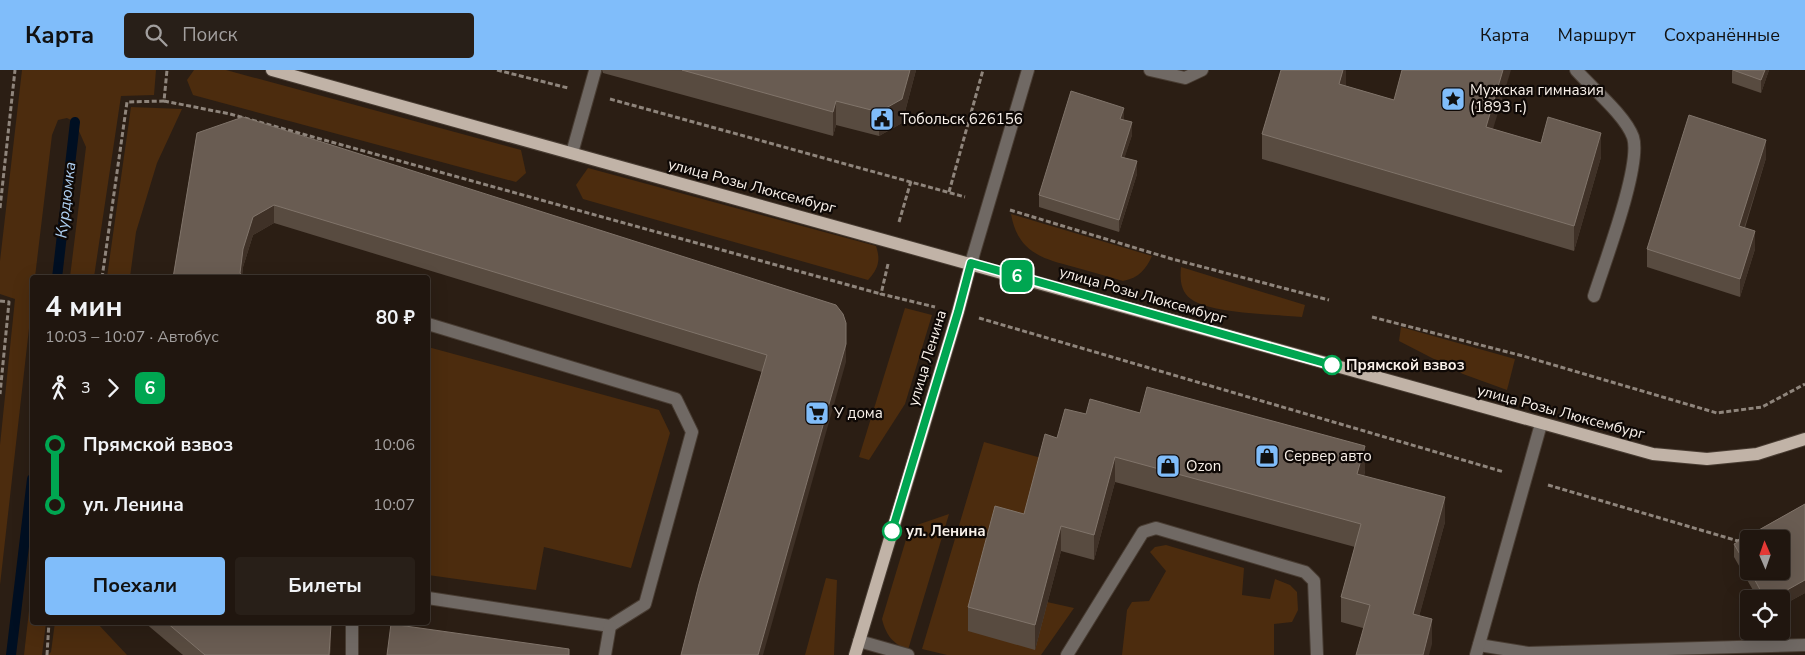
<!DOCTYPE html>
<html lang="ru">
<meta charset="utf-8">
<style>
:root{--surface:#20160f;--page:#281f18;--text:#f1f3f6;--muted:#a29f9e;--line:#3d352f;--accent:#80bdfa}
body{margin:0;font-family:"Nunito Sans",sans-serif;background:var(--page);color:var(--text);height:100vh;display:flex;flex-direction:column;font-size:19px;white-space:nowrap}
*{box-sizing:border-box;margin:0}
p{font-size:16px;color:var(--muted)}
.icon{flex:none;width:28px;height:28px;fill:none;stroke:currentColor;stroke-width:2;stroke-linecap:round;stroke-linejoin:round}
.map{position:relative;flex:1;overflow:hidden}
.sheet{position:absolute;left:30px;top:205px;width:400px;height:350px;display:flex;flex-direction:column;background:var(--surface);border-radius:5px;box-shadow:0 5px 20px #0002,0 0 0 1px var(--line)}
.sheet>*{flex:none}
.badge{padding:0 10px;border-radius:8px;font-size:18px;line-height:32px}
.needle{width:32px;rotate:358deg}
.controls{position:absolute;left:1740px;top:460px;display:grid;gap:10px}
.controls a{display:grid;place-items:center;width:50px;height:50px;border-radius:5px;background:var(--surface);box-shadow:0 5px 20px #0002,0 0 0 1px var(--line);font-size:25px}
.map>.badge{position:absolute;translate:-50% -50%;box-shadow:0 0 0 2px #fff}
.legs{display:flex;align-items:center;gap:8px;height:55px;padding:0 15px;font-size:16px}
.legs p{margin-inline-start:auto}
.headline{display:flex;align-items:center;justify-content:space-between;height:85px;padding:0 15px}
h1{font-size:28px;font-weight:700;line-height:38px}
.primary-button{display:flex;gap:10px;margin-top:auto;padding:10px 15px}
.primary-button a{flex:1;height:58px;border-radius:5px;background:var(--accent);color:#111;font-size:20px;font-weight:700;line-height:58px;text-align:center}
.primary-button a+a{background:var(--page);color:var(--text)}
ul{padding:0 15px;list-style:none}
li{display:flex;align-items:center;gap:18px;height:60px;font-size:19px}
li i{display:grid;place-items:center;width:8px;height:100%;margin:0 6px;background:currentColor}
li i::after{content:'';width:12px;height:12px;margin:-6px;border:4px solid;border-radius:50%;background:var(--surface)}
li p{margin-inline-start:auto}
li:first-child i{background:linear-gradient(#0000 50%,currentColor 0)}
li:last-child i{background:linear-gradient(currentColor 50%,#0000 0)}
header{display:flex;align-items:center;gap:30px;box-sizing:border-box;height:70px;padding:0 25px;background:var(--accent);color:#111}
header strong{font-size:24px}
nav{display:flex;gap:28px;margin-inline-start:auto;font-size:18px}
.search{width:350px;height:45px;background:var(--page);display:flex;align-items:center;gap:12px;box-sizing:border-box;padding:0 18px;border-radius:5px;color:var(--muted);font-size:19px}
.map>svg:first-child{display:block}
</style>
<header>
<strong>Карта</strong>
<div class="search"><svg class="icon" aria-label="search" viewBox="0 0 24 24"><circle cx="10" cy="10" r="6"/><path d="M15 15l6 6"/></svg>Поиск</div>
<nav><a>Карта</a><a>Маршрут</a><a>Сохранённые</a></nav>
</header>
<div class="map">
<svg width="1805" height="585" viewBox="0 0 1805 585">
<rect width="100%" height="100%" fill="#2b1e14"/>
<!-- green -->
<g fill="#4c2c0e">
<path d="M22,0H156L154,25L121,26L94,207H70L86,77L75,52L67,48L58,50L52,65L35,207L32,208V232L0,515V375L15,229L0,224V191Z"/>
<path d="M194,0H226L521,80L526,103L516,112L193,25L187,10Z"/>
<path d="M131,37L182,39L157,93L136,162L130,207H107Z"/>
<path d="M588,98L876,176C881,191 878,199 868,210L583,129L576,115Z"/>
<path d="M1011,144L1152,186C1146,199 1139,208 1123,211C1107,206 1091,202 1074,197C1040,188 1018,182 1011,144Z"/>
<path d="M1181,197L1305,235L1302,247C1275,244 1211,244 1191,229C1180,221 1180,208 1181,197Z"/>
<path d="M905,238L932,245L905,334L869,390L859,387Z"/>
<path d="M1401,257L1515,289L1507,320L1463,304L1399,271Z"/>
<path d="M428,277L659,340L670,363L631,498L544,477L536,520L428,505Z"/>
<path d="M984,372L1045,389L1034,579L1047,532L1074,538L1041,585H947L922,579Z"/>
<path d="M949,444L908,580C892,573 886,565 882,549L908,463L917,455Z"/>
<path d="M1166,475L1244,498L1242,525L1270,529L1275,509L1290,515L1297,522L1298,540L1292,552L1274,554V585H1122L1127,540L1132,532L1149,531L1166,501L1150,482L1155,477Z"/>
<path d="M826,508L837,510L834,585H805Z"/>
<path d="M32,514V552L46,553L42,585H24Z"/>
<path d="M55,552L97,553L127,585H48L51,582Z"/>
</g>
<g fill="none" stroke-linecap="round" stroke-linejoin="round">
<!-- stream -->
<g stroke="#000f22" stroke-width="10">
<path d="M57,208L75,52"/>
<path d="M11,585L32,409"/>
</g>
<!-- minor casing -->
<g stroke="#483c32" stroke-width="14">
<g id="minor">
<path d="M1150,0L1185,8L1202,0"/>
<path d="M1576,0C1592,18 1625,45 1633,67C1642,95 1604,194 1594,226"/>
<path d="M572,83L595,1"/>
<path d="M971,193L1028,0"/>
<path d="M428,254L676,329L692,362L645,534L610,556L428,528"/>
<path d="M352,552V585"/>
<path d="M859,571L908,585"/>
<path d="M1479,575L1528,583L1805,575"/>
<path d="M605,585L610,556"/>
<path d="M1067,585L1143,462L1156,458L1305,502L1314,511L1317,585"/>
<path d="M1476,585L1541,354"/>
</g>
</g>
<!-- major casing -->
<g stroke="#483c32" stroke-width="14">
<g id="major">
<path d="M272,0L1653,384L1707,389L1757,384L1805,369"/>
<path d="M855,585L958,242L971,193"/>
</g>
</g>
<!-- path -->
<g stroke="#8f857c" stroke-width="3" stroke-dasharray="5 2.5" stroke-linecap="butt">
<path d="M497,0L568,18"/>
<path d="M610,29L965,127"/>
<path d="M164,31L230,44L881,224"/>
<path d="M949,122L983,0"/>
<path d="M0,138L15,0"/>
<path d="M1010,140L1172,189L1329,230"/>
<path d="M899,152L911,111"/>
<path d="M888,194L881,224L935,237"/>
<path d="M102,208L127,32L164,31L167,0"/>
<path d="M0,231L9,232L0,324"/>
<path d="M1372,247L1523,286L1717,343L1762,337L1805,314"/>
<path d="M979,248L1504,402"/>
<path d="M1548,415L1738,471L1756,461"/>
<path d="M47,585L49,552"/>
</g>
<!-- minor -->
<use href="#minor" stroke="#706964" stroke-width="12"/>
<!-- major -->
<use href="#major" stroke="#c1b3a7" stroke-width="12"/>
</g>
<!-- wall -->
<g fill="#584b40" fill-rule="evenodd">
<path d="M602,0H916L902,53L879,66L836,55L833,66L603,3Z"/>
<path d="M1346,0V16L1541,73L1601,87L1574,181L1262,89V64Z"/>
<path d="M1732,0H1769L1761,23L1732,13Z"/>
<path d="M1124,50L1132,65L1124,88L1137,104L1119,162L1039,137V125Z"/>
<path d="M197,63L846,292L762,302L274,153L253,165L243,197L242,206L173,208Z"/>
<path d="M1766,88L1745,158L1755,179L1740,227L1647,197V179Z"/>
<path d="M1140,343L1365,401L1364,406L1445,452L1419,546L1432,574L1363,558L1341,552V527L1355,477L1115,412L1094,490L1061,481L1035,580L968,561V537L1024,444L1057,368L1086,344Z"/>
<path d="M1805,434V523L1781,536V529H1758L1734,487V474ZM1749,469H1781V501H1749Z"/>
<path d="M144,552H301L331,573L330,585H183Z"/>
</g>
<!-- shaded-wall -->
<g fill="#3f3127">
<path d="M910,0H916L902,53L879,66V42Z"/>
<path d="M1343,0H1346V15L1339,39V14Z"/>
<path d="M1503,0H1511L1486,82V57Z"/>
<path d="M1765,0H1769L1761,23V10Z"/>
<path d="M836,31V55L833,66V42Z"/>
<path d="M1124,38V50L1120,49Z"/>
<path d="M1132,52V65L1121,99V87Z"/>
<path d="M1601,63V87L1574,181V156Z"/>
<path d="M1766,70V88L1739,174V156Z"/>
<path d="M1137,91V104L1119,162V150Z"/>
<path d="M274,135V153L253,165L243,197L242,208L240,203L243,179L253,147Z"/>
<path d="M1755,161V179L1740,227V209Z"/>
<path d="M846,253V292L763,585H758Z"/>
<path d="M1365,376V401L1357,429V404Z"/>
<path d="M1115,387V412L1094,490V465Z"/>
<path d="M1445,427V452L1413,569V544Z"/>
<path d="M1061,456V481L1035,580V555Z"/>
<path d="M1805,510V523L1781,536V529H1771Z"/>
<path d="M1432,549V574L1429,585H1423Z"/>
<path d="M331,555V573L330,585H329Z"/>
</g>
<!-- building -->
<g fill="#695c52" stroke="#80746a">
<path d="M682,0H910L902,29L879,42L836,31L833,42Z"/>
<path d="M1281,0H1343L1339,14L1394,30L1402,0H1503L1486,57L1541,73L1548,47L1601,63L1574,156L1262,64Z"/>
<path d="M1733,0H1765L1761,10Z"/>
<path d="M1071,21L1124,38L1120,49L1132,52L1121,87L1137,91L1119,150L1039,125Z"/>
<path d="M1689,45L1766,70L1739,156L1755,161L1740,209L1647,179Z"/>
<path d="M243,47L836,235L843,244L846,253V274L758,585H681L699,514L767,285L274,135L253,147L243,179L240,203L244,208H173L197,63Z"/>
<path d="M1147,317L1365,376L1357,404L1445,427L1413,544L1432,549L1423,585H1356L1370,535L1341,527L1361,454L1115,387L1094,465L1061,456L1035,555L968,537L995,436L1024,444L1045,364L1057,368L1065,339L1086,344L1090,329L1140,343Z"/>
<path d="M1805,434V510L1771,529H1765L1750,501H1781V469H1749V500L1734,474Z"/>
<path d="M166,552H301L331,555L329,585H205Z"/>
<path d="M391,554L569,579V585H387Z"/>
</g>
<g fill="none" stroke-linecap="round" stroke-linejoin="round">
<!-- line-1 casing -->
<g stroke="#fff" stroke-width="11">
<path id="line-1" d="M892,461L958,242L971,193L1332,295"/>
</g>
<!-- line-1 -->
<use href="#line-1" stroke="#00a651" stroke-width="8"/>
</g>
<!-- icons -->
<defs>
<g id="sight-square" transform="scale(1.25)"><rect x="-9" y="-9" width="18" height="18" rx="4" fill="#80bdfa" stroke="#0f0906"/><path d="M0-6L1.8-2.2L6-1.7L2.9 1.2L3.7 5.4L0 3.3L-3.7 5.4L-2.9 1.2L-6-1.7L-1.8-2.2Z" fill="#111"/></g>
<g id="civic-square" transform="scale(1.25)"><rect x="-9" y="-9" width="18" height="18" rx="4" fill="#80bdfa" stroke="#0f0906"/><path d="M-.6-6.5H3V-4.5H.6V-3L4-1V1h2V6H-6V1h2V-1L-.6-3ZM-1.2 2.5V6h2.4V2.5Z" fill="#111"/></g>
<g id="supermarket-square" transform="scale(1.25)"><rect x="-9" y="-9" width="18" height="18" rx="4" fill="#80bdfa" stroke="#0f0906"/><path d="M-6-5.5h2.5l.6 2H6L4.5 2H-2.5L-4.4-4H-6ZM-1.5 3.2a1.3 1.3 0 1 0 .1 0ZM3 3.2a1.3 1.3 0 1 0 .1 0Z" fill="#111"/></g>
<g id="shop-square" transform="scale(1.25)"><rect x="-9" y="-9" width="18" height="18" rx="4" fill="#80bdfa" stroke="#0f0906"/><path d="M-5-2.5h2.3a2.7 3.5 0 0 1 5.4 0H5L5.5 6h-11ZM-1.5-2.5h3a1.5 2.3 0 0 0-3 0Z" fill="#111"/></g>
</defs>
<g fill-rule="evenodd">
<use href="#sight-square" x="1453" y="29"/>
<use href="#civic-square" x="882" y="49"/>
<use href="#supermarket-square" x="817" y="343"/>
<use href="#shop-square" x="1267" y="386"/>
<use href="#shop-square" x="1168" y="396"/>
</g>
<!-- markers -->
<g fill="#fff" stroke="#00a651" stroke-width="2.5">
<circle cx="1332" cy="295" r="9"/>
<circle cx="892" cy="461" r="9"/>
</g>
<g text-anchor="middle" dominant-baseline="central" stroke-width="4.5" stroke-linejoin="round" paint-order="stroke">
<!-- poi labels -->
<g font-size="15" fill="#f9f1ea" stroke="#0f0906" text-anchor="start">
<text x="1470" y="20">Мужская гимназия<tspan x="1470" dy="17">(1893 г.)</tspan></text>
<text x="900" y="49">Тобольск 626156</text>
<text x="834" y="343">У дома</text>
<text x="1284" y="386">Сервер авто</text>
<text x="1186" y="396">Ozon</text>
</g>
<!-- street labels -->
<g font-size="15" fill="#f9f1ea" stroke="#0f0906">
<text transform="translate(752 116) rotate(15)">улица Розы Люксембург</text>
<text transform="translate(1143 225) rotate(16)">улица Розы Люксембург</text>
<text transform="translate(927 288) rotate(-73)">улица Ленина</text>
<text transform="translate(1561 342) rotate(15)">улица Розы Люксембург</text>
</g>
<!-- stop labels -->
<g font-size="15" font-weight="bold" fill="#f9f1ea" stroke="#0f0906" text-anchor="start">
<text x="1346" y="295">Прямской взвоз</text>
<text x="906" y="461">ул. Ленина</text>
</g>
<!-- water labels -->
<g font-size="16" font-style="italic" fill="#aecff1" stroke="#0f0906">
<text transform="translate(66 130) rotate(-83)">Курдюмка</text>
</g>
</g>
</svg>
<div class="controls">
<a><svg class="needle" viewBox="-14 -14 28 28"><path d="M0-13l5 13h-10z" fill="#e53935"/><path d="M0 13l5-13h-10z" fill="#a29f9e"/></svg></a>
<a><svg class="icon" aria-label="locate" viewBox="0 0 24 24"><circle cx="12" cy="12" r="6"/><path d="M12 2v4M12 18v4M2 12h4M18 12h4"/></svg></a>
</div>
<b class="badge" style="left:1017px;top:206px;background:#00a651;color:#fff">6</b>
<section class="sheet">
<div class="headline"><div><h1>4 мин</h1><p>10:03 – 10:07 · Автобус</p></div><b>80 ₽</b></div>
<div class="legs"><svg class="icon" aria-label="walk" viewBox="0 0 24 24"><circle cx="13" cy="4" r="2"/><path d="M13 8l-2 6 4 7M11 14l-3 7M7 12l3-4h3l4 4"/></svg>3<svg class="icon" aria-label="forward" viewBox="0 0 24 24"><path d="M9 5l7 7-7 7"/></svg><b class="badge" style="background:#00a651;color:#fff">6</b></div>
<ul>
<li><i style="color:#00a651"></i><b>Прямской взвоз</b><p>10:06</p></li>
<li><i style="color:#00a651"></i><b>ул. Ленина</b><p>10:07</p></li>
</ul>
<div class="primary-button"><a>Поехали</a><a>Билеты</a></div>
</section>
</div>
